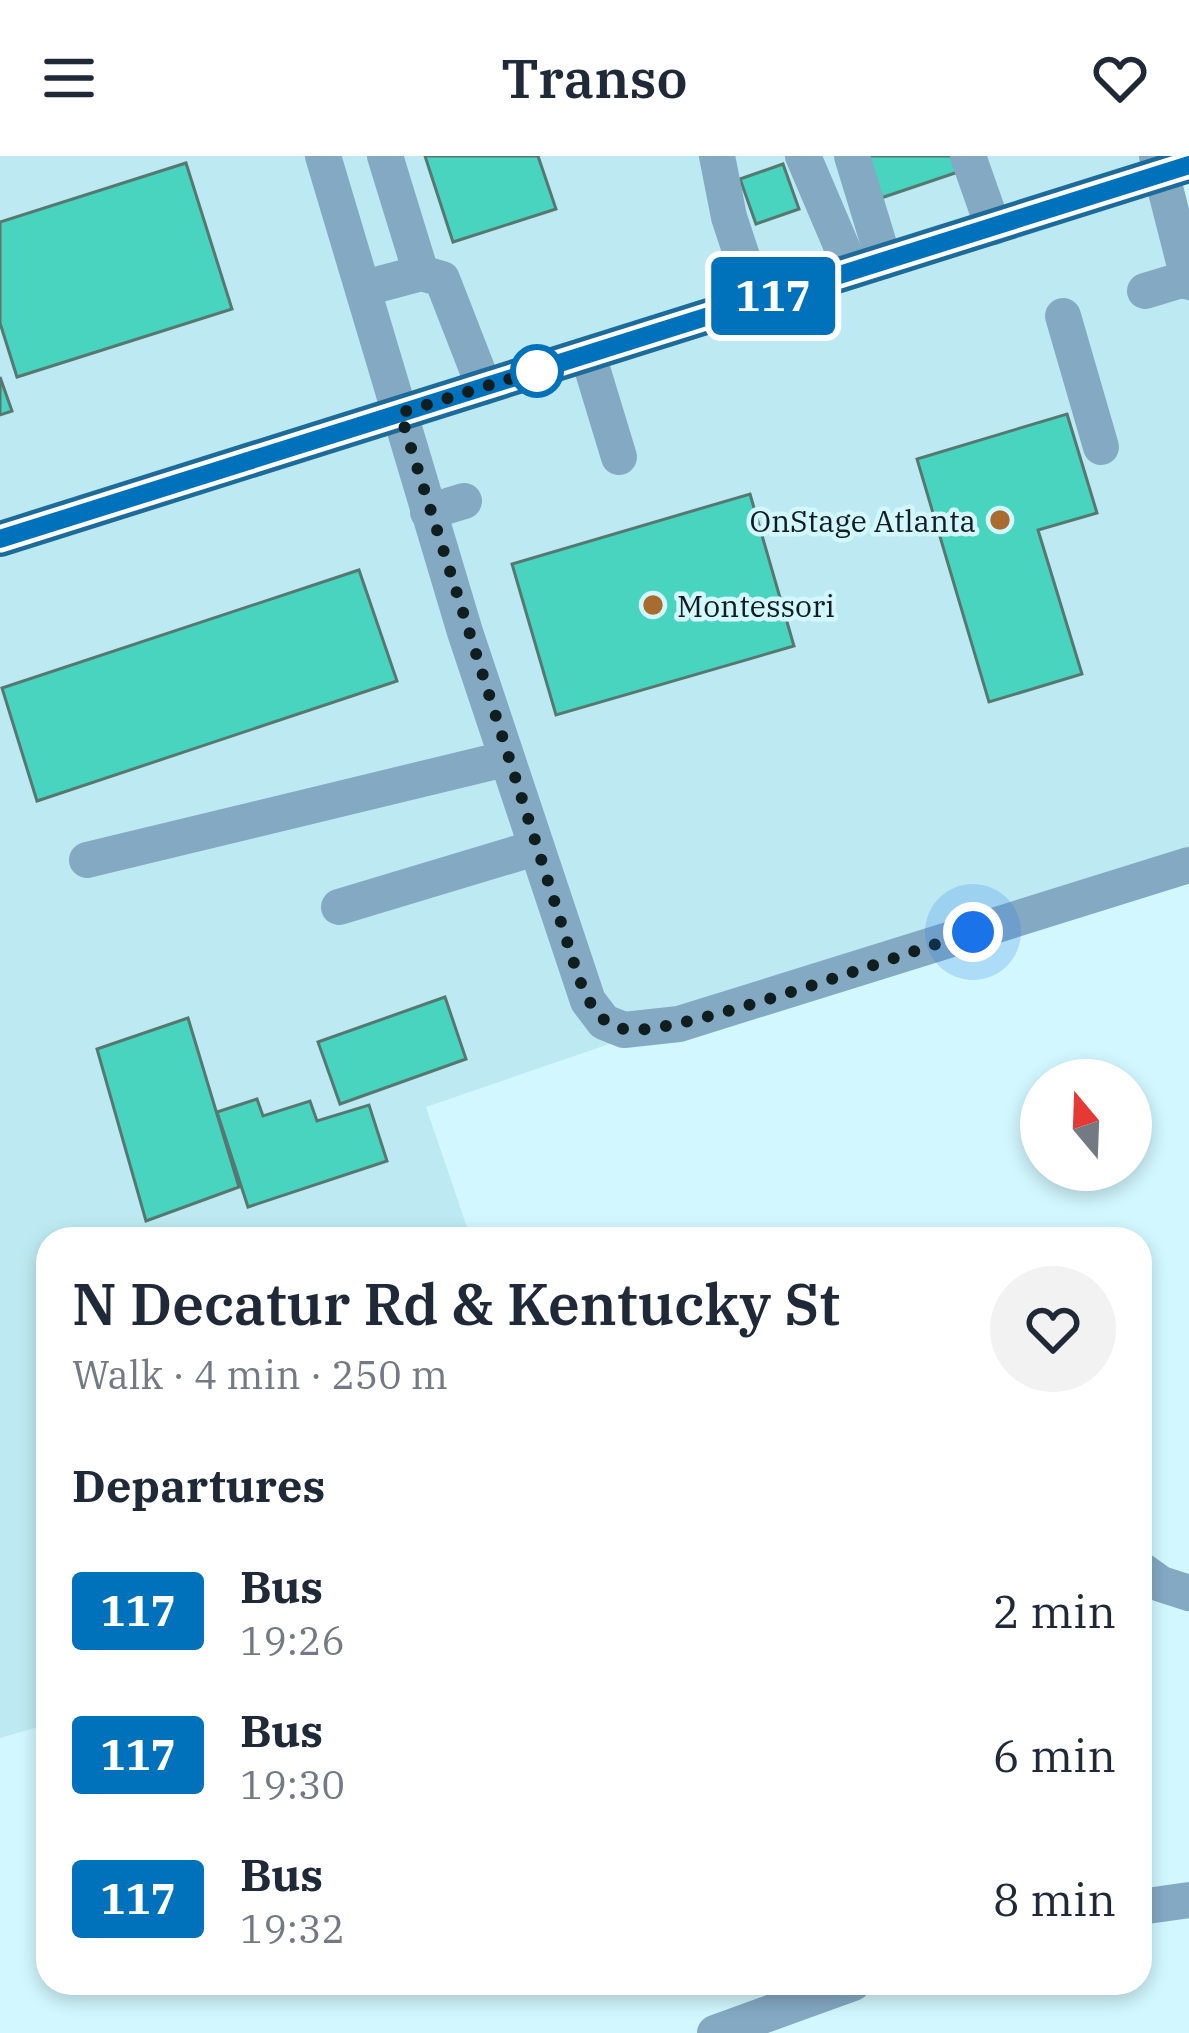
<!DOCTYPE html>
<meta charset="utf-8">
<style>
:root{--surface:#fff;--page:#f2f2f3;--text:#1f2937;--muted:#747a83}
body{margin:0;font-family:"IBM Plex Serif",serif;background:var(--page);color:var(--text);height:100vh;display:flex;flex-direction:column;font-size:45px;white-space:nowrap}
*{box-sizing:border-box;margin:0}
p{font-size:39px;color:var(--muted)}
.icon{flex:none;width:66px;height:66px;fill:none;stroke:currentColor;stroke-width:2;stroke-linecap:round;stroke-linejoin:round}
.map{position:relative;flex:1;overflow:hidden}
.sheet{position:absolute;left:36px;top:1071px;width:1116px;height:768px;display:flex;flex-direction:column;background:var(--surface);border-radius:36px;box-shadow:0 6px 18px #0003}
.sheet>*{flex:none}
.badge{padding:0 24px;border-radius:9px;font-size:42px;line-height:78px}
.needle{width:78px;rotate:341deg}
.controls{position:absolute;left:1020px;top:903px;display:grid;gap:24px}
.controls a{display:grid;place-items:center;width:132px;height:132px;border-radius:50%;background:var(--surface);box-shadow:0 6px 18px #0003;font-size:60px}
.you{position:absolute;width:60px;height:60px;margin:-30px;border:9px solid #fff;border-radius:50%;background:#1a73e8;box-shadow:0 0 0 18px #1a73e833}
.map>.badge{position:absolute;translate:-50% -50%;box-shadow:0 0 0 6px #fff}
h2{padding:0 36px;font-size:45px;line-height:108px}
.round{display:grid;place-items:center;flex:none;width:126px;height:126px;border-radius:63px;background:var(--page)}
.head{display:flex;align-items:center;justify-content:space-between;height:204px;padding:0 36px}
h1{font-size:57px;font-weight:600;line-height:90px}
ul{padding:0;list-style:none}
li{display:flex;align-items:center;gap:36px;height:144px;padding:0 36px}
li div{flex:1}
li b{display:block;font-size:45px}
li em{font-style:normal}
li .badge{min-width:132px;font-weight:700;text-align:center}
header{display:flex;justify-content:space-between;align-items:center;height:156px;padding:0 36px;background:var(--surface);font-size:54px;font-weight:600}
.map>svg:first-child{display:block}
</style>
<header><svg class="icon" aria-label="menu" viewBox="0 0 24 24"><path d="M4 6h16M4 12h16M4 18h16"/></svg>Transo<svg class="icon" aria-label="heart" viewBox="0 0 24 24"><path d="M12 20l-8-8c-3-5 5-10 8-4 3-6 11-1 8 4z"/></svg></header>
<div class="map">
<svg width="1189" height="1877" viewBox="0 0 1189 1877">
<rect width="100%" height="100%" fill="#d2f7fe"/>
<!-- built -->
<path fill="#bdeaf2" d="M0,0H1189L1163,17L1189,92V710L755,838L426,951L471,1083H48V1568L0,1582Z"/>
<!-- building -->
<g fill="#49d4c0" stroke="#567871" stroke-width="3">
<path d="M425,0H538L556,53L453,86Z"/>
<path d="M863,0H952L958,16L878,43Z"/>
<path d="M186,7L232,153L17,221L0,167V66Z"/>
<path d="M783,8L799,53L756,68L740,23Z"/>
<path d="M0,221L12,255L0,259Z"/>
<path d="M1067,258L1097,357L1038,374L1082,518L989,546L917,303Z"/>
<path d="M750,338L794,490L556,559L512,408Z"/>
<path d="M359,414L397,525L37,645L2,532Z"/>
<path d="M445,841L466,903L340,948L318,886Z"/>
<path d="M188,862L239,1031L146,1065L97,893Z"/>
<path d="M257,943L263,960L310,945L317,965L369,949L387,1005L248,1051L217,956Z"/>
</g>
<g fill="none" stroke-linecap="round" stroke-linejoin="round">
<!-- minor -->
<g stroke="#84a9c3" stroke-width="36">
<path d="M323,0L465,476L588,845L604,866L624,874L679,868L1189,709"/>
<path d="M385,0L421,117"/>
<path d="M717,0L729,61L757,146"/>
<path d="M803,0L852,115"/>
<path d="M852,0L884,105"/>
<path d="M968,0L993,71"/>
<path d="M1157,0L1189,126"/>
<path d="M365,132L421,117L442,123L484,231"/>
<path d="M1145,135L1188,122"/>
<path d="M1063,160L1101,291"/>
<path d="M588,199L619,301"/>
<path d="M428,356L464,345"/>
<path d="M87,704L505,603"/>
<path d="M339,751L535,692"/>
<path d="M1140,1413L1161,1428L1189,1437"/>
<path d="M1140,1751L1189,1744"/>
<path d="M715,1877L853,1827"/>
</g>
<!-- major -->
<path stroke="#1c6b9a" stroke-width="36" d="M0,383L1189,9"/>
</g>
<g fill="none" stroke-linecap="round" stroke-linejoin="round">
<!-- line casing -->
<g stroke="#fff" stroke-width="27">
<path id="line" d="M0,383L1189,9"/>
</g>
<!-- line -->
<use href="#line" stroke="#0072bc" stroke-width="18"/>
<!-- walk -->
<path stroke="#101e20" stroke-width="12" stroke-dasharray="0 21.6" d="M537,215L554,209L400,257L578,820C587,842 597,868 624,873C673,883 910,795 973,776"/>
</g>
<!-- markers -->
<circle fill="#fff" stroke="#0072bc" stroke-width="6" cx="537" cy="215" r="24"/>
<g fill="#a86d2e" stroke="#d2f7fe" stroke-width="4.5">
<circle cx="1000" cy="364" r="12"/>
<circle cx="653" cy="449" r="12"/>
</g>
<g text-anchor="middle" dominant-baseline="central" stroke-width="9" stroke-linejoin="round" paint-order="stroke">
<!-- poi labels -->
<g font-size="30" fill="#101e20" stroke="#d2f7fe" text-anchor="end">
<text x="976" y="364">OnStage Atlanta</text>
<text x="677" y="449" text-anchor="start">Montessori</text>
</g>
</g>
</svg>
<div class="controls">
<a><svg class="needle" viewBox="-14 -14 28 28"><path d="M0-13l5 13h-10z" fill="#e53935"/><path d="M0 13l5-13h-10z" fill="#747a83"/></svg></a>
</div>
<div class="you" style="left:973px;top:776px"></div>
<b class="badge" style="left:773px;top:140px;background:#0072bc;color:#fff">117</b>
<section class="sheet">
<div class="head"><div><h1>N Decatur Rd &amp; Kentucky St</h1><p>Walk · 4 min · 250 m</p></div><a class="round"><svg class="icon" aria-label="heart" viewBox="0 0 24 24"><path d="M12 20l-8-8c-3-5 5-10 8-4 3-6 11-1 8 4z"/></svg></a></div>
<h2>Departures</h2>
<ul>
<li><span class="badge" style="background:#0072bc;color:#fff">117</span><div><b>Bus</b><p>19:26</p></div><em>2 min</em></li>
<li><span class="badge" style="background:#0072bc;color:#fff">117</span><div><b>Bus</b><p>19:30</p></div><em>6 min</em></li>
<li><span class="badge" style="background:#0072bc;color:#fff">117</span><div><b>Bus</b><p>19:32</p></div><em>8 min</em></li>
</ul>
</section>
</div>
